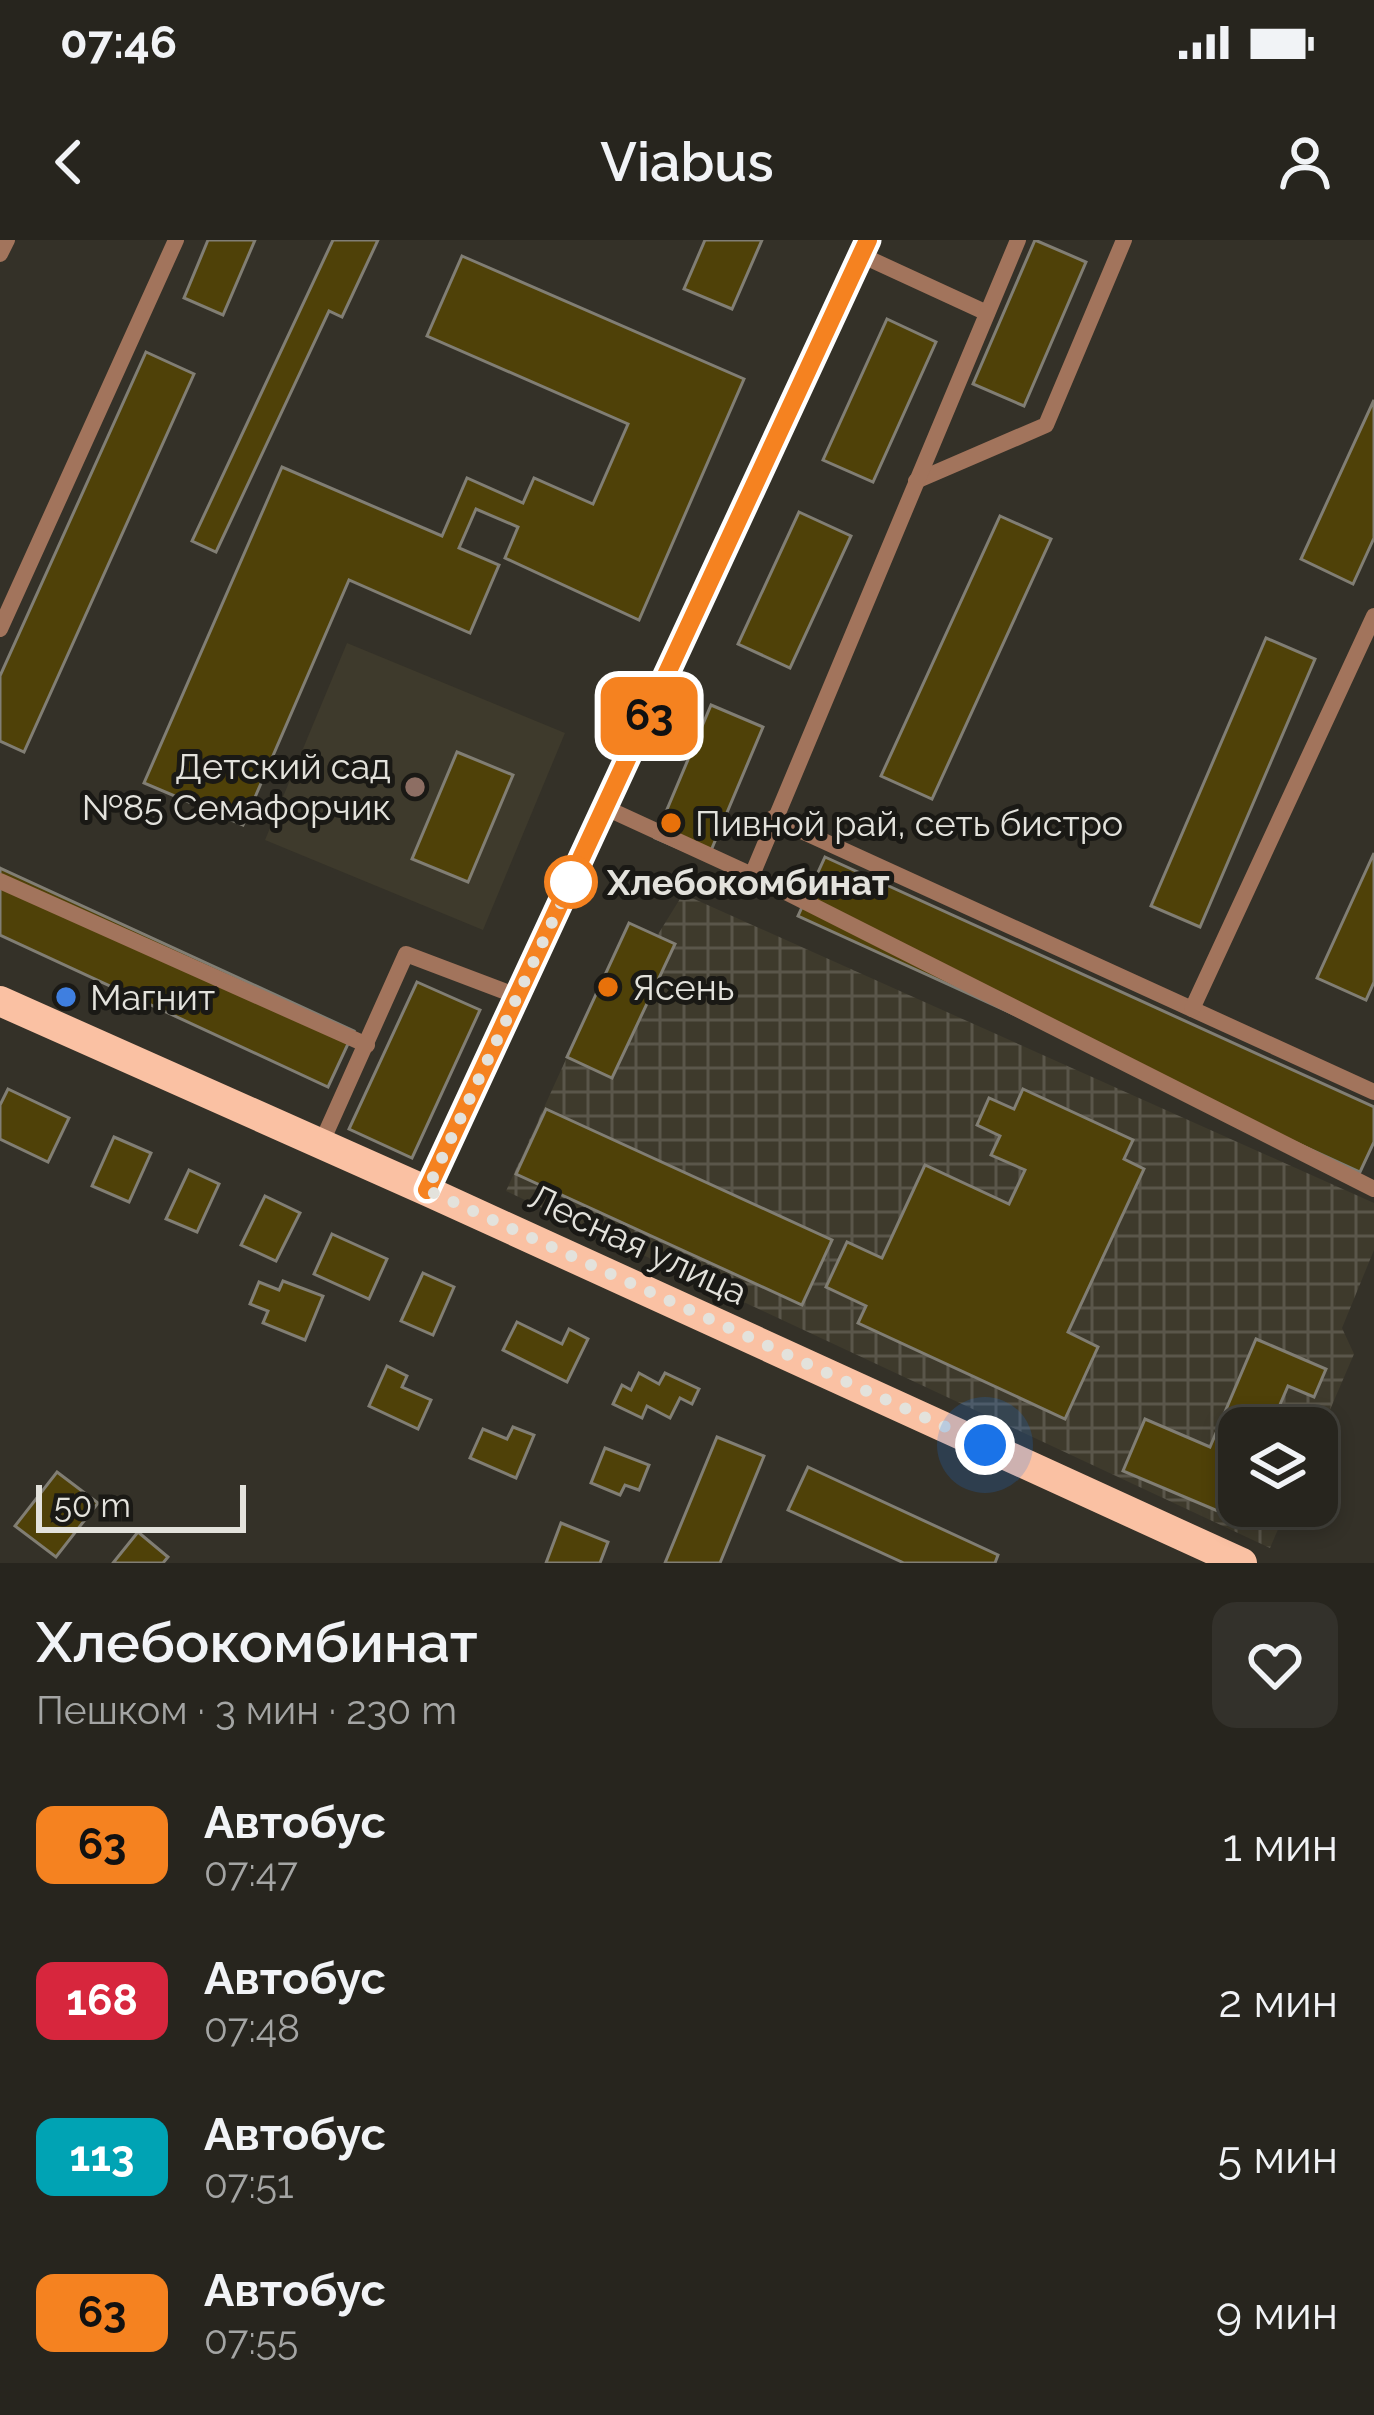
<!DOCTYPE html>
<html lang="ru">
<meta charset="utf-8">
<style>
:root{--surface:#27251e;--page:#33312b;--text:#f1f3f6;--muted:#a4a5a4;--line:#43423c}
body{margin:0;font-family:Raleway,sans-serif;background:var(--page);color:var(--text);height:100vh;display:flex;flex-direction:column;font-size:45px;white-space:nowrap}
*{box-sizing:border-box;margin:0}
p{font-size:39px;color:var(--muted)}
.icon{flex:none;width:66px;height:66px;fill:none;stroke:currentColor;stroke-width:2;stroke-linecap:round;stroke-linejoin:round}
.map{position:relative;height:1323px;overflow:hidden}
.side{display:flex;flex-direction:column;background:var(--surface);flex:1}
.side>*{flex:none}
.badge{padding:0 24px;border-radius:18px;font-size:42px;line-height:78px}
.buttons{position:absolute;left:1218px;top:1167px;display:grid;gap:24px}
.buttons a{display:grid;place-items:center;width:120px;height:120px;border-radius:24px;background:var(--surface);box-shadow:0 6px 18px #0003,0 0 0 3px var(--line);font-size:60px}
.scale{position:absolute;left:36px;bottom:30px;width:210px;box-sizing:border-box;padding-left:12px;border:6px solid #e3e2dc;border-top:0;font-size:33px;line-height:42px;white-space:nowrap;color:#e3e2dc;-webkit-text-stroke:9px #1a1915;paint-order:stroke}
.you{position:absolute;width:60px;height:60px;margin:-30px;border:9px solid #fff;border-radius:50%;background:#1a73e8;box-shadow:0 0 0 18px #1a73e833}
.map>.badge{position:absolute;translate:-50% -50%;box-shadow:0 0 0 6px #fff}
.round{display:grid;place-items:center;flex:none;width:126px;height:126px;border-radius:24px;background:var(--page)}
.summary{display:flex;align-items:center;justify-content:space-between;height:204px;padding:0 36px}
h1{font-size:57px;font-weight:600;line-height:90px}
ul{padding:0;list-style:none}
li{display:flex;align-items:center;gap:36px;height:156px;padding:0 36px}
li div{flex:1}
li b{display:block;font-size:45px}
li em{font-style:normal}
li .badge{min-width:132px;font-weight:700;text-align:center}
.status{display:flex;justify-content:space-between;align-items:center;height:84px;padding:0 60px;background:var(--surface);direction:ltr}
.status svg{height:33px;fill:currentColor}
header{display:flex;justify-content:space-between;align-items:center;height:156px;padding:0 36px;background:var(--surface);font-size:54px;font-weight:600}
.map>svg:first-child{display:block}
</style>
<div class="status"><b>07:46</b><svg viewBox="0 0 49 12"><path d="M0 12V9h3v3zM5 12V6h3v6zM10 12V3h3v9zM15 12V0h3v12zM26 1h20v11H26zM47 4h2v5h-2z"/></svg></div>
<header><svg class="icon" aria-label="back" viewBox="0 0 24 24"><path d="M15 5l-7 7 7 7"/></svg>Viabus<svg class="icon" aria-label="person" viewBox="0 0 24 24"><circle cx="12" cy="8" r="4"/><path d="M4 21q1-7 8-7t8 7"/></svg></header>
<div class="map">
<svg width="1374" height="1323" viewBox="0 0 1374 1323">
<defs>
<pattern id="industrial-grid" width="8" height="8" patternUnits="userSpaceOnUse" patternTransform="scale(3)"><rect width="8" height="8" fill="#3e3a2c"/><path d="M0 4h8M4 0v8" fill="none" stroke="#5a564a"/></pattern>
</defs>
<rect width="100%" height="100%" fill="#343128"/>
<!-- built -->
<path fill="#3e3a2c" d="M347,403L565,493L483,690L265,600Z"/>
<!-- industrial -->
<path fill="url(#industrial-grid)" d="M683,654L1374,963V1010L1342,1088L1354,1114L1317,1200V1188H1239V1266H1288L1270,1308L506,951L567,817L613,837L674,705L657,696Z"/>
<!-- building -->
<g fill="#4f4108" stroke="#817e74" stroke-width="3">
<path d="M208,0H255L223,75L184,58Z"/>
<path d="M333,0H378L342,77L329,71L216,312L192,301Z"/>
<path d="M705,0H762L732,69L684,49Z"/>
<path d="M1035,0L1086,22L1024,166L973,144Z"/>
<path d="M462,16L744,139L639,380L505,318L518,287L476,269L459,308L499,325L470,393L349,340L243,585L144,543L282,227L442,296L467,238L523,263L534,238L593,264L628,184L427,96Z"/>
<path d="M887,79L936,102L873,242L823,220Z"/>
<path d="M146,112L194,134L24,512L0,501V436Z"/>
<path d="M1374,160V298L1353,344L1301,319Z"/>
<path d="M799,272L851,296L790,428L738,404Z"/>
<path d="M1000,276L1051,299L932,559L881,536Z"/>
<path d="M1266,398L1315,419L1200,687L1151,666Z"/>
<path d="M711,465L763,487L707,620L655,598Z"/>
<path d="M457,512L513,535L468,642L412,619Z"/>
<path d="M1374,613V742L1366,760L1317,738Z"/>
<path d="M825,617L1374,867V902L1360,932L798,676Z"/>
<path d="M0,628L354,791L328,847L0,695Z"/>
<path d="M629,683L675,704L612,838L567,817Z"/>
<path d="M417,742L480,770L412,918L349,889Z"/>
<path d="M8,849L69,878L48,922L0,899V865Z"/>
<path d="M1023,849L1133,900L1124,919L1144,929L1068,1092L1098,1107L1065,1179L858,1083L866,1066L826,1047L847,1002L882,1018L925,925L1009,964L1025,930L991,915L1000,896L977,885L989,858L1014,869Z"/>
<path d="M546,869L832,1000L802,1065L516,934Z"/>
<path d="M114,897L151,913L129,962L92,946Z"/>
<path d="M189,930L219,944L197,992L166,979Z"/>
<path d="M265,956L300,973L276,1021L241,1005Z"/>
<path d="M332,994L387,1019L369,1059L314,1034Z"/>
<path d="M423,1033L454,1047L433,1095L401,1081Z"/>
<path d="M283,1041L323,1056L305,1100L263,1083L268,1071L250,1064L259,1042L279,1050Z"/>
<path d="M517,1082L562,1104L569,1089L588,1099L567,1142L503,1110Z"/>
<path d="M1256,1099L1326,1129L1314,1157L1288,1146L1270,1188H1239V1260L1232,1277L1123,1231L1145,1179L1210,1207Z"/>
<path d="M387,1126L407,1136L402,1147L431,1160L418,1189L369,1166Z"/>
<path d="M639,1133L659,1144L665,1133L699,1149L692,1164L680,1158L670,1178L647,1166L642,1178L613,1164L622,1145L631,1150Z"/>
<path d="M513,1187L534,1195L516,1238L470,1218L483,1189L507,1199Z"/>
<path d="M717,1197L764,1216L720,1323H665Z"/>
<path d="M605,1208L649,1225L639,1250L625,1245L620,1255L591,1243Z"/>
<path d="M808,1227L998,1315L995,1323H904L788,1270Z"/>
<path d="M57,1232L98,1263L56,1317L15,1286Z"/>
<path d="M561,1283L608,1302L600,1323H546Z"/>
<path d="M138,1292L168,1317L163,1323H113Z"/>
</g>
<g fill="none" stroke-linecap="round" stroke-linejoin="round">
<!-- service -->
<g stroke="#a2745c" stroke-width="16">
<path d="M0,14L7,0"/>
<path d="M861,15L987,73"/>
<path d="M916,241L1046,185L1124,0"/>
<path d="M0,389L176,0"/>
<path d="M606,568L752,635L1374,949"/>
<path d="M773,578L1374,852"/>
<path d="M752,635L1018,0"/>
<path d="M0,641L367,805"/>
<path d="M1192,769L1374,376"/>
<path d="M320,906L406,714L517,756"/>
</g>
<!-- tertiary -->
<path stroke="#a2745c" stroke-width="24" d="M427,951L868,0"/>
<!-- primary -->
<path stroke="#fac1a3" stroke-width="30" d="M0,761L427,951L1242,1323"/>
</g>
<g fill="none" stroke-linecap="round" stroke-linejoin="round">
<!-- line casing -->
<g stroke="#fff" stroke-width="27">
<path id="line" d="M427,950L868,0"/>
</g>
<!-- line -->
<use href="#line" stroke="#f58220" stroke-width="18"/>
<!-- walk -->
<path stroke="#e3e2dc" stroke-width="12" stroke-dasharray="0 21.6" d="M571,642L575,633L427,950L985,1205"/>
</g>
<!-- markers -->
<circle fill="#8d6e63" stroke="#1a1915" stroke-width="4.5" cx="415" cy="547" r="12"/>
<g fill="#e8710a" stroke="#1a1915" stroke-width="4.5">
<circle cx="671" cy="583" r="12"/>
<circle cx="608" cy="747" r="12"/>
</g>
<circle fill="#fff" stroke="#f58220" stroke-width="6" cx="571" cy="642" r="24"/>
<circle fill="#3f7fe0" stroke="#1a1915" stroke-width="4.5" cx="66" cy="757" r="12"/>
<g text-anchor="middle" dominant-baseline="central" stroke-width="10" stroke-linejoin="round" paint-order="stroke">
<!-- poi labels -->
<g font-size="36" fill="#e3e2dc" stroke="#1a1915" text-anchor="start">
<text x="391" y="526" text-anchor="end">Детский сад<tspan x="391" dy="41">№85 Семафорчик</tspan></text>
<text x="695" y="583">Пивной рай, сеть бистро</text>
<text x="632" y="747">Ясень</text>
<text x="90" y="757">Магнит</text>
</g>
<!-- stop labels -->
<g font-size="36" font-weight="bold" fill="#e3e2dc" stroke="#1a1915" text-anchor="start">
<text x="607" y="642">Хлебокомбинат</text>
</g>
<!-- street labels -->
<g font-size="36" fill="#e3e2dc" stroke="#1a1915">
<text transform="translate(638 1004) rotate(25)">Лесная улица</text>
</g>
</g>
</svg>
<div class="buttons">
<a><svg class="icon" aria-label="layers" viewBox="0 0 24 24"><path d="M12 4l9 5-9 5-9-5zM3 14l9 5 9-5"/></svg></a>
</div>
<div class="scale">50 m</div>
<div class="you" style="left:985px;top:1205px"></div>
<b class="badge" style="left:649px;top:476px;background:#f58220;color:#111">63</b>
</div>
<section class="side">
<div class="summary"><div><h1>Хлебокомбинат</h1><p>Пешком · 3 мин · 230 m</p></div><a class="round"><svg class="icon" aria-label="heart" viewBox="0 0 24 24"><path d="M12 20l-8-8c-3-5 5-10 8-4 3-6 11-1 8 4z"/></svg></a></div>
<ul>
<li><span class="badge" style="background:#f58220;color:#111">63</span><div><b>Автобус</b><p>07:47</p></div><em>1 мин</em></li>
<li><span class="badge" style="background:#d7263d;color:#fff">168</span><div><b>Автобус</b><p>07:48</p></div><em>2 мин</em></li>
<li><span class="badge" style="background:#00a3b4;color:#fff">113</span><div><b>Автобус</b><p>07:51</p></div><em>5 мин</em></li>
<li><span class="badge" style="background:#f58220;color:#111">63</span><div><b>Автобус</b><p>07:55</p></div><em>9 мин</em></li>
</ul>
</section>
